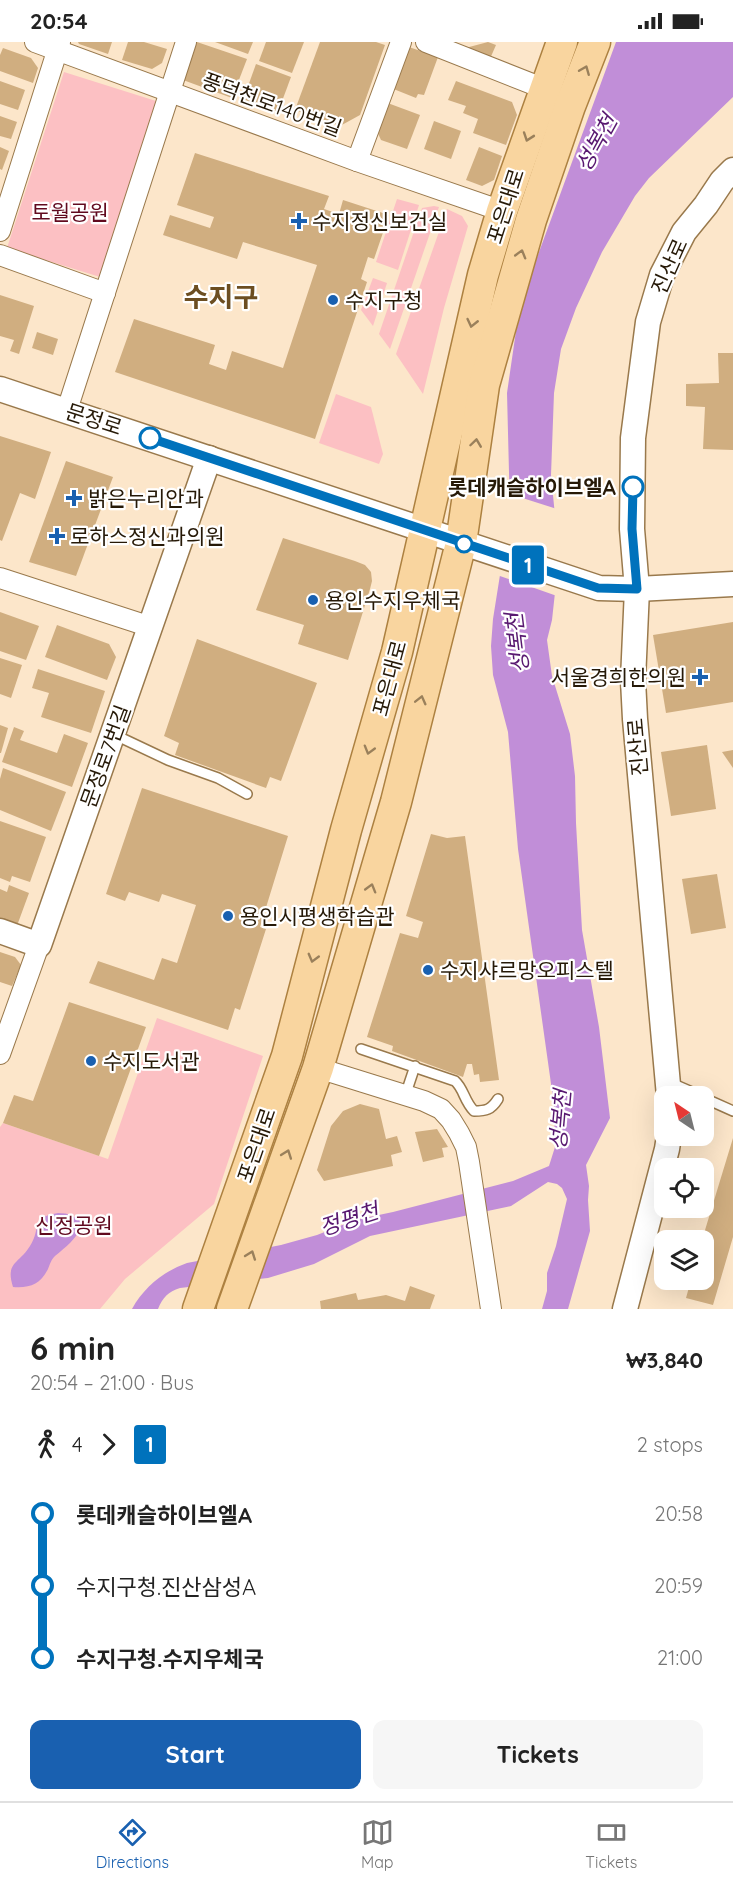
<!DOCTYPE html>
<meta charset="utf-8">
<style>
:root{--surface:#fff;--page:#f6f6f6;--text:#222;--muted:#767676;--line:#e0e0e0;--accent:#1960b0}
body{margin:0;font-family:Quicksand,"Noto Sans KR",sans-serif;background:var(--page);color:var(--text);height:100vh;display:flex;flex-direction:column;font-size:22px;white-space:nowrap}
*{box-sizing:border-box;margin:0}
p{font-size:20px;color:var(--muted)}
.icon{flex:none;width:33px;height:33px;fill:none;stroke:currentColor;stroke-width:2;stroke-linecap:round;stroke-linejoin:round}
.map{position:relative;height:1267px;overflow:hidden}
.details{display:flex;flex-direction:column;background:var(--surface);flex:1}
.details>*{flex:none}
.badge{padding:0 12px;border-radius:4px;font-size:21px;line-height:39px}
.needle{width:39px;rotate:325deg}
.buttons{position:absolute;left:654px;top:1044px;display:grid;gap:12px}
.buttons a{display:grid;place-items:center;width:60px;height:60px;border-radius:12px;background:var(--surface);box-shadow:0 6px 24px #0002;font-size:30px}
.map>.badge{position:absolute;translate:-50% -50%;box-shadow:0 0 0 3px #fff}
.legs{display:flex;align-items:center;gap:9px;height:66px;padding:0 30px;font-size:20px}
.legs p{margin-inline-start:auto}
.headline{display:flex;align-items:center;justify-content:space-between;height:102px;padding:0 30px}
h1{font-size:33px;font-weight:700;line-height:45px}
.cta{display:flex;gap:12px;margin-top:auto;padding:12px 30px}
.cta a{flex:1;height:69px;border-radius:12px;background:var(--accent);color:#fff;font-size:24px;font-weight:700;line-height:69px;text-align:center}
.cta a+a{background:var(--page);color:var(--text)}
ul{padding:0 30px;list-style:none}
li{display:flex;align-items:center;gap:21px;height:72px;font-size:22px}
li i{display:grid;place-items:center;width:9px;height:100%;margin:0 8px;background:currentColor}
li i::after{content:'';width:15px;height:15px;margin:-8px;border:4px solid;border-radius:50%;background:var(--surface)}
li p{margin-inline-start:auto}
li:first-child i{background:linear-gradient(#0000 50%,currentColor 0)}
li:last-child i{background:linear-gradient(currentColor 50%,#0000 0)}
.status{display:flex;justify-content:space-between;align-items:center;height:42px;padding:0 30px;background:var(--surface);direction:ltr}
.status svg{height:16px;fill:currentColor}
.dock{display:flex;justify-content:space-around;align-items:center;height:84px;border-top:2px solid var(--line);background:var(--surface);font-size:16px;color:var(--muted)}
.dock a{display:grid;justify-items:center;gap:3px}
.dock .active{color:var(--accent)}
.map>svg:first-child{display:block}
</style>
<div class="status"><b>20:54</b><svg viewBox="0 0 49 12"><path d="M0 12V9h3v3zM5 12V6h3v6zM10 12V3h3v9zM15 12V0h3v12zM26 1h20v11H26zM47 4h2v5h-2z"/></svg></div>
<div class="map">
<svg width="733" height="1267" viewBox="0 0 733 1267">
<rect width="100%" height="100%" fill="#fce6ca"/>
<!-- green -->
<g fill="#fcc0c3">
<path d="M64,30L156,59L100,235L7,206Z"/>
<path d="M397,157L419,163L398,228L376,220Z"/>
<path d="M434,164L439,165L390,307L379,292L422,166Z"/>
<path d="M447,167L462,174L468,184L444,266L423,352L396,312Z"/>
<path d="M373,236L387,241L373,284L361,268Z"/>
<path d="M336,352L371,365L383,412L379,422L319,401Z"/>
<path d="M157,976L263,1014L214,1162L125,1237L100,1267H0V1085L3,1081L108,1117Z"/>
</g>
<!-- water -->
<g fill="#c18ed8">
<path d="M616,0H733V55L649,136L635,154L602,210L576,266L561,307L554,351L551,433L559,514L552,578L547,598L552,634L570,692L575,734L576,781L582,888L599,985L610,1076L586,1123L589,1144L588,1158L590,1189L568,1267H542L547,1249V1231L556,1204L567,1157L562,1146L557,1142L548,1140L511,1164L370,1194L314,1222L268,1236L180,1246C168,1250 163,1255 158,1267H132C144,1245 164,1229 187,1221L281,1203L317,1193L355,1178L393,1170L513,1139L549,1124L555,1105L554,1063L518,807L508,690L493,633L491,604L493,577L510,470L507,351L516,289L535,221Z"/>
<path d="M58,1171C68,1171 78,1174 83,1183C76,1197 66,1205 55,1214C51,1218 50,1222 48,1227C40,1243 30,1246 13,1245C5,1220 19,1222 30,1204C42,1186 29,1176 58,1171Z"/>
</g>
<!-- pier -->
<path fill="#fce6ca" d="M505,443L513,453L557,467L562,514L557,554L497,533L507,470Z"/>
<!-- building -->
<g fill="#d0ae80">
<path d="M78,0H112L108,12L79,2Z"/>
<path d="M128,0H144L167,7L162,21L152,27L122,18Z"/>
<path d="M197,0L247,17L232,56L183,38Z"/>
<path d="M215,0H253L248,12Z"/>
<path d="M266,0H304L292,31L259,19Z"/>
<path d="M320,0H376L385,3L360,73L340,84L295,68Z"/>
<path d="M488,0L496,3L489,19L454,9Z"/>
<path d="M406,4L438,15L424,53L418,52L416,56L391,46Z"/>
<path d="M3,6L31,16L38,26L33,41L0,29V13Z"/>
<path d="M256,22L291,35L278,70L243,58Z"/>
<path d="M0,39L25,48L18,68L0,62Z"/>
<path d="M456,39L512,60L517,73L506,103L473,91L478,77L463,71L466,64L448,58Z"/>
<path d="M385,60L420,73L407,107L381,98L375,85Z"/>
<path d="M0,74L17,80L11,97L0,94Z"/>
<path d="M434,79L461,89L451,117L424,107Z"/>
<path d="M0,105L9,109L2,128L0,127Z"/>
<path d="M479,105L502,114L494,138L482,144L466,138Z"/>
<path d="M195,111L329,154L324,167L339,172L343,158L389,173L374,217L368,215L361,237L367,240L315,397L115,330L134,277L215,303L209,322L226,328L232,309L283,326L317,223L243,200L237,217L163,193L170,173L210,186L214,175L177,163Z"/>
<path d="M0,253L34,264L19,312L10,309L14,298L0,294Z"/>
<path d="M37,290L58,297L53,313L32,306Z"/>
<path d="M718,311H733V408L703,407L705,365L686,364V342L719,341Z"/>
<path d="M0,394L51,410L35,457L20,451L2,499L0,498Z"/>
<path d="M66,419L113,435L76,534L29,520Z"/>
<path d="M283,496L355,519L365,523L371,530L372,539L370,547L348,618L298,602L304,583L256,568Z"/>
<path d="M0,570L39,584L26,618L0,609Z"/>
<path d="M733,580V660L666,671L653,593Z"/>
<path d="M57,583L109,602L116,615L107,638L45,615Z"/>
<path d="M197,597L317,641L281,739L270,735L266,746L175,713L179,701L164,694Z"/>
<path d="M0,616L22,623L11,656L0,652Z"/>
<path d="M38,627L105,649L91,691L41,675L49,651L32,646Z"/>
<path d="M0,683L8,686L1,711H0Z"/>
<path d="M14,685L24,689L20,698L57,711L64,692L88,701L72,745L2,720Z"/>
<path d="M707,703L716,767L671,774L661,710Z"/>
<path d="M733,708V726L722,710Z"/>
<path d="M3,726L66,750L51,789L0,768V737Z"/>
<path d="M142,746L288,794L260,885L266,887L240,968L235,966L228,988L89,941L98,919L154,938L162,916L177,921L196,863L162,852L159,860L129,850L125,859L106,852Z"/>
<path d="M0,779L46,795L30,840L12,834L10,840L0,836Z"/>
<path d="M431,792L447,796L465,794L499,1038L480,1040L479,1032L474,1033L472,1022H467L463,1035L392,1009L393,1004L367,995L400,891L418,896L423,880L406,874Z"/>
<path d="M717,832L726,886L691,892L682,837Z"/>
<path d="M9,843L29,851L18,881L5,886L0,885V847L7,850Z"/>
<path d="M0,910L15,915L21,923L12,944L0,940Z"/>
<path d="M69,960L146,985L99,1114L3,1081L14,1053L33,1059Z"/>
<path d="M360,1062L379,1067L386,1097L397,1094L402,1110L391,1113L393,1124L324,1139L317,1128L331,1084L343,1069Z"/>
<path d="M437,1087L448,1105L442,1106L444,1115L423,1120L415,1090Z"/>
<path d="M733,1096V1195L713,1263L686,1256L691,1238H704L702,1198Z"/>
<path d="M410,1244L435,1253L430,1267H321L320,1259L356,1251L358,1258L386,1253L405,1259Z"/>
</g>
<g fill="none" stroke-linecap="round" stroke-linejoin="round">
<!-- service casing -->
<g stroke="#99794c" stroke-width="12">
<g id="service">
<path d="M113,692L168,718L218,736L247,752"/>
<path d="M361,1007L455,1039C464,1047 464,1059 474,1069C486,1069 491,1068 498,1057"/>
<path d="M671,1041L701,1054"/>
<path d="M405,1054L415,1024"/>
<path d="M704,1056L733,1069"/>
</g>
</g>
<!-- minor casing -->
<g stroke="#99794c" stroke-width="22">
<g id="minor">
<path d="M35,0L357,119L502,169"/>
<path d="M426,0L545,47"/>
<path d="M357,119L401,0"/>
<path d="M0,189L60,0"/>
<path d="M0,213L105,251"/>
<path d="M67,368L186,0"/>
<path d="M0,536L151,585"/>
<path d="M0,1012L39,903"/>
<path d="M318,1026L424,1059L441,1067L451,1078L459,1091L466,1105L469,1120L491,1267"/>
</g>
</g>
<!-- tertiary casing -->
<g stroke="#99794c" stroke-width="27">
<g id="tertiary">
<path d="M0,347L599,546L637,547L733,542"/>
<path d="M0,889L39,903L209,416"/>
<path d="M669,1054L635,677L633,638L637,547L632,487L633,396L648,280L662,233L684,190L706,163L722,139L733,128"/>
<path d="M625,1267L667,1107L669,1094"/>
</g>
</g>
<!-- primary casing -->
<g stroke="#ad8140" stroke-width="33">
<g id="primary">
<path d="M198,1267L287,1014L346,788L397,610L483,233L502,169L562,0"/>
<path d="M232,1267L318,1026L396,760L461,501L484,343L531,178L570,64L595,0"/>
</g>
</g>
<!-- service -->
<use href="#service" stroke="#fff" stroke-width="9"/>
<!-- minor -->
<use href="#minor" stroke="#fff" stroke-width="20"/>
<!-- tertiary -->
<use href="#tertiary" stroke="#fff" stroke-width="24"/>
<!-- primary -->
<use href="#primary" stroke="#f9d59f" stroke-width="30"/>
</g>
<!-- one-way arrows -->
<defs><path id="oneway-chevron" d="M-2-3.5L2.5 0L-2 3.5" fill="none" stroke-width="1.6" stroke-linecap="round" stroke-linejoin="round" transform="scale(1.5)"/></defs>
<g stroke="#9a805b">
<use href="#oneway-chevron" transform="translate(585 28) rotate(-68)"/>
<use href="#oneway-chevron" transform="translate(528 95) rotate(109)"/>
<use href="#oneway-chevron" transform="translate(521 212) rotate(-74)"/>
<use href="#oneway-chevron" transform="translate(472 281) rotate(103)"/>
<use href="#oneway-chevron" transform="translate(476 401) rotate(-82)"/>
<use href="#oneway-chevron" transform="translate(421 658) rotate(-76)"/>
<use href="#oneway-chevron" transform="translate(369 708) rotate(106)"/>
<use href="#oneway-chevron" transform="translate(371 846) rotate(-74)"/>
<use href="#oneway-chevron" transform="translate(313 916) rotate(105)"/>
<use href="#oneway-chevron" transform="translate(287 1112) rotate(-70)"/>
<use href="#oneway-chevron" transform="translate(251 1213) rotate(-70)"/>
</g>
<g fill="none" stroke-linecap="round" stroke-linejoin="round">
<!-- line-1 casing -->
<g stroke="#fff" stroke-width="14">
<path id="line-1" d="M150,396L598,546L637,547L632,487L633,445"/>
</g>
<!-- line-1 -->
<use href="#line-1" stroke="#0072bc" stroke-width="9"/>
</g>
<!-- markers -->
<g fill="#1960b0" stroke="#fff" stroke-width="2">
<path d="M296 170h6v6h6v6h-6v6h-6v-6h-6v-6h6z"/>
<circle cx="333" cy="258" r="6"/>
<path d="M71 447h6v6h6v6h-6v6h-6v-6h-6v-6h6z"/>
<path d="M54 485h6v6h6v6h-6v6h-6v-6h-6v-6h6z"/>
<circle cx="313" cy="558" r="6"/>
<path d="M697 626h6v6h6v6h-6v6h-6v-6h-6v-6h6z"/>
<circle cx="228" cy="874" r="6"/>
<circle cx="428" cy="928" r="6"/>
<circle cx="91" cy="1019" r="6"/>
</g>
<g fill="#fff" stroke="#0072bc" stroke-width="3">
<circle cx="150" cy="396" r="10"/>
<circle cx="633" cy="445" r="10"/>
<circle cx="464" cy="502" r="8"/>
</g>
<g text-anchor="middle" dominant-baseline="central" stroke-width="4.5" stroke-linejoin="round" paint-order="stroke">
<!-- street labels -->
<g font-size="21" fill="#261907" stroke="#fff">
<text transform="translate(272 62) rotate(20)">풍덕천로140번길</text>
<text transform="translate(505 164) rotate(-72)">포은대로</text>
<text transform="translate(669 224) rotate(-66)">진산로</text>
<text transform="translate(94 377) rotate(18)">문정로</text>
<text transform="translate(389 636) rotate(-75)">포은대로</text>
<text transform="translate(637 705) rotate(-95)">진산로</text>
<text transform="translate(105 714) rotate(-70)">문정로7번길</text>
<text transform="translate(256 1103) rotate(-71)">포은대로</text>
</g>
<!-- park labels -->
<g font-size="21" fill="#610a1f" stroke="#fff">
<text x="70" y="170">토월공원</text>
<text x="74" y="1183">신정공원</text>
</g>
<!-- poi labels -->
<g font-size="21" fill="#261907" stroke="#fff" text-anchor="start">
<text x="312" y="179">수지정신보건실</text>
<text x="345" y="258">수지구청</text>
<text x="88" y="456">밝은누리안과</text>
<text x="70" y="494">로하스정신과의원</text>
<text x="325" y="558">용인수지우체국</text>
<text x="686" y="635" text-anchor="end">서울경희한의원</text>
<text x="240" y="874">용인시평생학습관</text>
<text x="440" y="928">수지샤르망오피스텔</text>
<text x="103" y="1019">수지도서관</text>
</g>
<!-- stop labels -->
<g font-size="21" font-weight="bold" fill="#261907" stroke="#fff" text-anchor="end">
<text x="616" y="445">롯데캐슬하이브엘A</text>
</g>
<!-- water labels -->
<g font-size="22" font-style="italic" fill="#581870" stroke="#fff">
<text transform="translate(596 101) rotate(-61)">성복천</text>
<text transform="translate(517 601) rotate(-97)">성복천</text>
<text transform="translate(560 1078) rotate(-85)">성복천</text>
<text transform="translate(349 1177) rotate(-18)">정평천</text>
</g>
<!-- district labels -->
<g font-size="27" font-weight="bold" fill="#6c4e21" stroke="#fff">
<text x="221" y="255">수지구</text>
</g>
</g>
</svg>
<div class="buttons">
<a><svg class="needle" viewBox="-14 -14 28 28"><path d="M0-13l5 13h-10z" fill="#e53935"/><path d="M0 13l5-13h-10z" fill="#767676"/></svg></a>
<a><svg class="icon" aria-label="locate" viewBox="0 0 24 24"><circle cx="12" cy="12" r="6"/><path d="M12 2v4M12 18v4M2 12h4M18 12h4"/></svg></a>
<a><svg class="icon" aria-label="layers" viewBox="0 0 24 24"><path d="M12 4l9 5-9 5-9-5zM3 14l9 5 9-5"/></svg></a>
</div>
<b class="badge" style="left:528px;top:523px;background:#0072bc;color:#fff">1</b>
</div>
<section class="details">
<div class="headline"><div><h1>6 min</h1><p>20:54 – 21:00 · Bus</p></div><b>₩3,840</b></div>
<div class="legs"><svg class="icon" aria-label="walk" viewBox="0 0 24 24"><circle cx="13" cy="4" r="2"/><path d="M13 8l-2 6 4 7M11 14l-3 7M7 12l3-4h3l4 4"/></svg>4<svg class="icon" aria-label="forward" viewBox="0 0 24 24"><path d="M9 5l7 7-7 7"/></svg><b class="badge" style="background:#0072bc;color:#fff">1</b><p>2 stops</p></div>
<ul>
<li><i style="color:#0072bc"></i><b>롯데캐슬하이브엘A</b><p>20:58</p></li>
<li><i style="color:#0072bc"></i><span>수지구청.진산삼성A</span><p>20:59</p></li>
<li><i style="color:#0072bc"></i><b>수지구청.수지우체국</b><p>21:00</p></li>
</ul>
<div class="cta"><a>Start</a><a>Tickets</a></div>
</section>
<nav class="dock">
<a class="active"><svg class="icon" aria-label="directions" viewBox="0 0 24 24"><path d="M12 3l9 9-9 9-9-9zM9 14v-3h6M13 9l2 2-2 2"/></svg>Directions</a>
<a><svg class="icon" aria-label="map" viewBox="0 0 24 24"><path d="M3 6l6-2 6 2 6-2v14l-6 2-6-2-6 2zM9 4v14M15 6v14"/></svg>Map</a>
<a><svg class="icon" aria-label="tickets" viewBox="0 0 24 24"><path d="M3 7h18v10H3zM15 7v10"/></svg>Tickets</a>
</nav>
